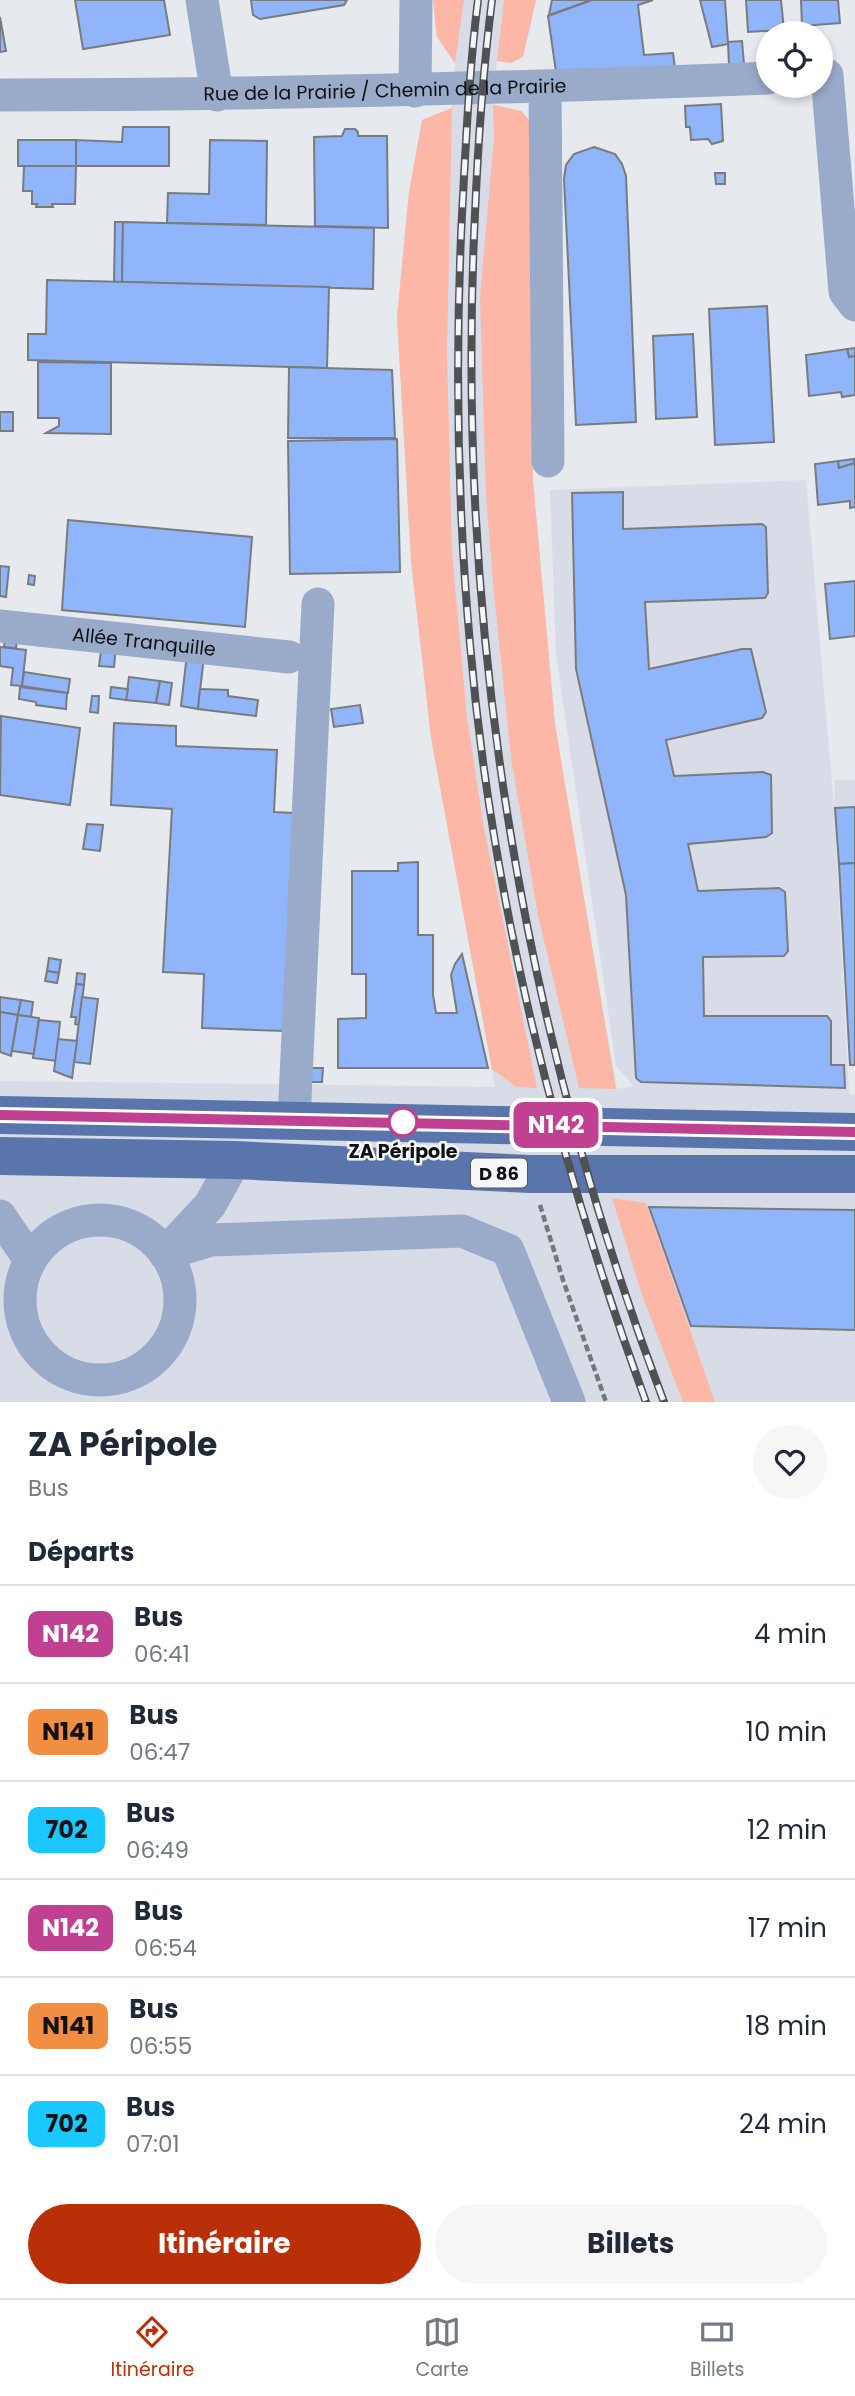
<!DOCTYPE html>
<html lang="fr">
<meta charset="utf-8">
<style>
:root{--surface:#fff;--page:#f6f6f7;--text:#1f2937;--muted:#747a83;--line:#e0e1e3;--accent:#b92f08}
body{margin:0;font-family:Poppins,sans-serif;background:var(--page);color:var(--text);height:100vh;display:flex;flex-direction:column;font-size:26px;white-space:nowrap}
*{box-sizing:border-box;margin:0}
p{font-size:23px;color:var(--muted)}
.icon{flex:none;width:38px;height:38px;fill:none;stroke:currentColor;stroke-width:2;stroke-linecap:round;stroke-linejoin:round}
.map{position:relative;height:1402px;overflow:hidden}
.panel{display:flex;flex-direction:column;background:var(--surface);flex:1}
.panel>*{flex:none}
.badge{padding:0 14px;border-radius:10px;font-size:24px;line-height:46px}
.buttons{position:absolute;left:756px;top:21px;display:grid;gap:14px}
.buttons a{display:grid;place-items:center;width:77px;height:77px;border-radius:50%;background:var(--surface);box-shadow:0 4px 10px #0003;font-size:35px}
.map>.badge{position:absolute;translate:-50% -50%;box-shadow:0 0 0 4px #fff}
h2{padding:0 28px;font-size:26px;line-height:63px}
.round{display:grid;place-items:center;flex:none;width:74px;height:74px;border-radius:37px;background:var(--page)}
.summary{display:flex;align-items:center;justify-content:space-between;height:119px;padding:0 28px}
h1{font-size:33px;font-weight:700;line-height:52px}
.button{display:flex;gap:14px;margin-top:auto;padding:14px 28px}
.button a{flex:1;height:80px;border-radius:42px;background:var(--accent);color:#fff;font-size:28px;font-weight:700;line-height:80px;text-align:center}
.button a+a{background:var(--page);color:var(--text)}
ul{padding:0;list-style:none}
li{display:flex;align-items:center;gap:21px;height:98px;padding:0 28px;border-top:2px solid var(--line)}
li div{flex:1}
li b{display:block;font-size:26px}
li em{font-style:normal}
li .badge{min-width:77px;font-weight:700;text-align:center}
.menu{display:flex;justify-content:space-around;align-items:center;height:98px;border-top:2px solid var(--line);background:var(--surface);font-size:19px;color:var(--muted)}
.menu a{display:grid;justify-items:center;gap:4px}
.menu .on{color:var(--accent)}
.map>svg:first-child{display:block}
</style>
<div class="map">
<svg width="855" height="1402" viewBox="0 0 855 1402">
<rect width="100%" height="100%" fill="#e6e9ed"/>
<!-- built -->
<path fill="#d7dce7" d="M433,0H536L523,57L511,63L497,61L493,104L521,111L533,480L555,724L576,860L617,1089L634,1086L616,1066L556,654L550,490L806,480L834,807L835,780H855V1065H850L835,830L849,1094L855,1095V1402H0V1081L495,1087L431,738L411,561L397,317L409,192L422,120L452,108L455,64L437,37Z"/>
<!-- green -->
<g fill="#fdb7a6">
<path d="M433,0H464L455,63L437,37Z"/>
<path d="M504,0H536L523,57L511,63L497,61Z"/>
<path d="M493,105L521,111L535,126L533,480L555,724L616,1089L579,1088L538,915L511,758L494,594L486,496L480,297L494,137Z"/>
<path d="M452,108L447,352L452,552L467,717L484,828L537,1088L516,1087L492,1069L431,738L411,561L397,317L409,192L422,120Z"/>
<path d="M612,1198L646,1203L715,1402H683L643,1298Z"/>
</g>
<!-- building -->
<g fill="#90b5fa" stroke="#797b7e" stroke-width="2">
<path d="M75,0H164L170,35L83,49Z"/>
<path d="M251,0H347L344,5L260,19L253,15Z"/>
<path d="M552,0H592L549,15Z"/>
<path d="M592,0H653L638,5L644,55L673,53L675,68L556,72L548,16Z"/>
<path d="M700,0H725L728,44L712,47Z"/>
<path d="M746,0H781L784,30L748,32Z"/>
<path d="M801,0H838L840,23L802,26Z"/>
<path d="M0,17L6,51L0,52Z"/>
<path d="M742,41L744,64L729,65L728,42Z"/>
<path d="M721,104L723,141L712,144L708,139L691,140L690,127H686L685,106Z"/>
<path d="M123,127H169V166H76V140L122,142Z"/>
<path d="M345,129H355L358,132V136H387L388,228L315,226L314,137L342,136Z"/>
<rect x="18" y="140" width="58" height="26"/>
<path d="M210,140L267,141L266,225L167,223L168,193L209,194Z"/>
<path d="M594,147L615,154L622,164L626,176L636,422L576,425L564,179L566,165L574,154Z"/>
<path d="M24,166H76L75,204H52L53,207H36L37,204H32V191H23Z"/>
<path d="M715,173H725V184H716Z"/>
<path d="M115,222H123L122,282H114Z"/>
<path d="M123,222L374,228L373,289L122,282Z"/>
<path d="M47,280L329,287L327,368L28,360V334H46Z"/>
<path d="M767,306L774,442L715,445L709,309Z"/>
<path d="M693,334L697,417L656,419L653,336Z"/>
<path d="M855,348V356L849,357L847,349Z"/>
<path d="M847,349L849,357L855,356V395L842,397L841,392L809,396L806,355Z"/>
<path d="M38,362L111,363V434L46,433L59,426V418H38Z"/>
<path d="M289,367L392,370L395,438H288Z"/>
<rect x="0" y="412" width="13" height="19"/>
<path d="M397,439L400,572L290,574L288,441Z"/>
<path d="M854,459H855V507L850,508V501L818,505L815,464L838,461L839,468L854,463Z"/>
<path d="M854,459V463L839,468L838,461Z"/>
<path d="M623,492V529L762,524L766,527L768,593L765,598L645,602L649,669L742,649H751L766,712L762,718L666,740L674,776L763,772L771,775L772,833L766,837L688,844L698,891L779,888L785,892L788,951L784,956L703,957L704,1016H827L831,1021V1065H844L845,1088L641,1082L636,1078L626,895L576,669L572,493Z"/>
<path d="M68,520L252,537L245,627L62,610Z"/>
<path d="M0,566L9,567L6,597L0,596Z"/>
<path d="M29,575L35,576L34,585L28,584Z"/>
<path d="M855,581V636L830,639L825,584Z"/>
<path d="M5,638L17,640L16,648L4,647Z"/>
<path d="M102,644L116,645L114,667L99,666Z"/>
<path d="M0,647L26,650L22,686L11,685L13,668L0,666Z"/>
<path d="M187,654L204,656L198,709L181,706Z"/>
<path d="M24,672L70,679L68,693L22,686Z"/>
<path d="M129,677L160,681L156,703L126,700Z"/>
<path d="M160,681L172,683L169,705L156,703Z"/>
<path d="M20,687L67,693L66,709L36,705V702L19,699Z"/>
<path d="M111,687L128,689L126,700L110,698Z"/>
<path d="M200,689L228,690V696L258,700L256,716L198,709Z"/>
<path d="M92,696H99L98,713L90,712Z"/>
<path d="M360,705L363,723L334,727L331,709Z"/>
<path d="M1,716L80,728L70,805L0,795Z"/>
<path d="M114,723L176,726V746L277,750L274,812L294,813L284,1031L202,1028L204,974L163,972L172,809L111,805Z"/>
<path d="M855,807V863L839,864L835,808Z"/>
<path d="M87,824L103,825L100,851L83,849Z"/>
<path d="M418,862V935H433V995L436,1013H457L451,975L455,964L462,954L488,1068H338V1019L366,1018V974H352V871H398V863Z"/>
<path d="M855,863V1065H850L839,864Z"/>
<path d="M49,958L61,960L59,973L47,971Z"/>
<path d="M47,971L59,973L57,983L45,981Z"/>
<path d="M77,973L85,974L84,985L76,984Z"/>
<path d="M76,984L84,985L79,1025L75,1024L76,1017H71Z"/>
<path d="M0,997L21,1000L18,1015L0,1012Z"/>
<path d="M82,997L98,999L90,1064L74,1062Z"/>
<path d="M21,1000L33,1002L31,1017L18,1015Z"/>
<path d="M0,1012L18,1015L11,1056L0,1052Z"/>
<path d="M18,1015L39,1018L34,1054L12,1051Z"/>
<path d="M39,1020L60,1022L56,1061L33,1058Z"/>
<path d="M58,1039L77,1041L72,1078L54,1071Z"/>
<path d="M311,1068H323L322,1082H311Z"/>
<path d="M649,1207L855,1210V1330L691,1326Z"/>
</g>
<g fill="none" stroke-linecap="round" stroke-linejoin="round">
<!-- path -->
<path stroke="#757779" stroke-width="4.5" stroke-dasharray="7 3.5" stroke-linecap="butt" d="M540,1205L563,1280L606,1402"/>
<!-- minor -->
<g stroke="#9aabc9" stroke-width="33">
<path d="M202,0L217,95"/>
<path d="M827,75L845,292L855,305"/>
<path d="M545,87L548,461"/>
<path d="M415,91L416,0"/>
<path id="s1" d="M0,95C256,95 512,88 768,78"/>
<path id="s2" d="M0,626L289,657"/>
<path d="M294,1120L318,604"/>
<path d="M0,1216L30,1260"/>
<circle cx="100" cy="1300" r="80"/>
<path d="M166,1252L210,1205L235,1160"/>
<path d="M165,1254L211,1240L462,1231L508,1250L569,1402"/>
</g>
<!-- major -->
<g stroke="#5975ab" stroke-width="38">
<path d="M0,1115L855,1132"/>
<path d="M0,1156L235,1160L530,1174H855"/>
</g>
<!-- rail casing -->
<g stroke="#4f5153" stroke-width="8">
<g id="rail">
<path d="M478,0C469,71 466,142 462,214C455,358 457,500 470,644C492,902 557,1158 646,1402"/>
<path d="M492,0C483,71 478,143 475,214C455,618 520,1025 664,1402"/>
</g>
</g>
<!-- rail -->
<use href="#rail" stroke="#f4f6fa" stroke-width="5" stroke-dasharray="16" stroke-linecap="butt"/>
</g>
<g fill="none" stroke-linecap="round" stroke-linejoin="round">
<!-- line casing -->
<g stroke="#fff" stroke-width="16">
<path id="line" d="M0,1115L855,1132"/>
</g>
<!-- line -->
<use href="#line" stroke="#c04191" stroke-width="10"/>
</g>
<!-- markers -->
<circle fill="#fff" stroke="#c04191" stroke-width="3.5" cx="403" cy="1122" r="14"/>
<g text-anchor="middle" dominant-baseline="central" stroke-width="5" stroke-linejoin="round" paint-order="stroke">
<!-- shield labels -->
<rect fill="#f4f6fa" stroke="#545557" stroke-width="2" x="471" y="1158.5" width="56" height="29" rx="5"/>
<g font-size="18" font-weight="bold" fill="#0f1011">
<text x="499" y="1173">D 86</text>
</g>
<!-- street labels -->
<g font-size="19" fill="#0f1011" stroke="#f4f6fa">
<text stroke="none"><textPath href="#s1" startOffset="385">Rue de la Prairie / Chemin de la Prairie</textPath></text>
<text stroke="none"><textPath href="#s2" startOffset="145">Allée Tranquille</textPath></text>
</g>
<!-- stop labels -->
<g font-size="19" font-weight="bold" fill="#0f1011" stroke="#f4f6fa">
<text x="403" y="1151">ZA Péripole</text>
</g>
</g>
</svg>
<div class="buttons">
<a><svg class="icon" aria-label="locate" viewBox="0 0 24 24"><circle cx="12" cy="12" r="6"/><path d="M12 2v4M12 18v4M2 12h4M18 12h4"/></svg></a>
</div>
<b class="badge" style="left:556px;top:1125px;background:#c04191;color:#fff">N142</b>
</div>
<section class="panel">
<div class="summary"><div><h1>ZA Péripole</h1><p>Bus</p></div><a class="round"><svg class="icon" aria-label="heart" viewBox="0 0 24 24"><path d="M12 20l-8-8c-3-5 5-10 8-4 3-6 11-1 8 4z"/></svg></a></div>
<h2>Départs</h2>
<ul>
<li><span class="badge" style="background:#c04191;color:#fff">N142</span><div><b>Bus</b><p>06:41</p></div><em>4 min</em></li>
<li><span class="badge" style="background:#f28e42;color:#111">N141</span><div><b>Bus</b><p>06:47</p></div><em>10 min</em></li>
<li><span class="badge" style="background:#1ac7ff;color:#111">702</span><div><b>Bus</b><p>06:49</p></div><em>12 min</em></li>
<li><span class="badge" style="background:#c04191;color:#fff">N142</span><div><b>Bus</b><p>06:54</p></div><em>17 min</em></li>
<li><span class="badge" style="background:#f28e42;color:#111">N141</span><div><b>Bus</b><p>06:55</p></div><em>18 min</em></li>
<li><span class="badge" style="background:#1ac7ff;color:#111">702</span><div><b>Bus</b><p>07:01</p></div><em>24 min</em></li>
</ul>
<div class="button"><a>Itinéraire</a><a>Billets</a></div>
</section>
<nav class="menu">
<a class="on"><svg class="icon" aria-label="directions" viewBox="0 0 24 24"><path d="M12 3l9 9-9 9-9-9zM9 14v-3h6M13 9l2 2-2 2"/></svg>Itinéraire</a>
<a><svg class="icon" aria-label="map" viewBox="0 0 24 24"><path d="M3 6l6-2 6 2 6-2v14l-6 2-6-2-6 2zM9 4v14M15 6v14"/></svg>Carte</a>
<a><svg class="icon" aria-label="tickets" viewBox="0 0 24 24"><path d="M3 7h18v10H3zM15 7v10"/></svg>Billets</a>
</nav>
